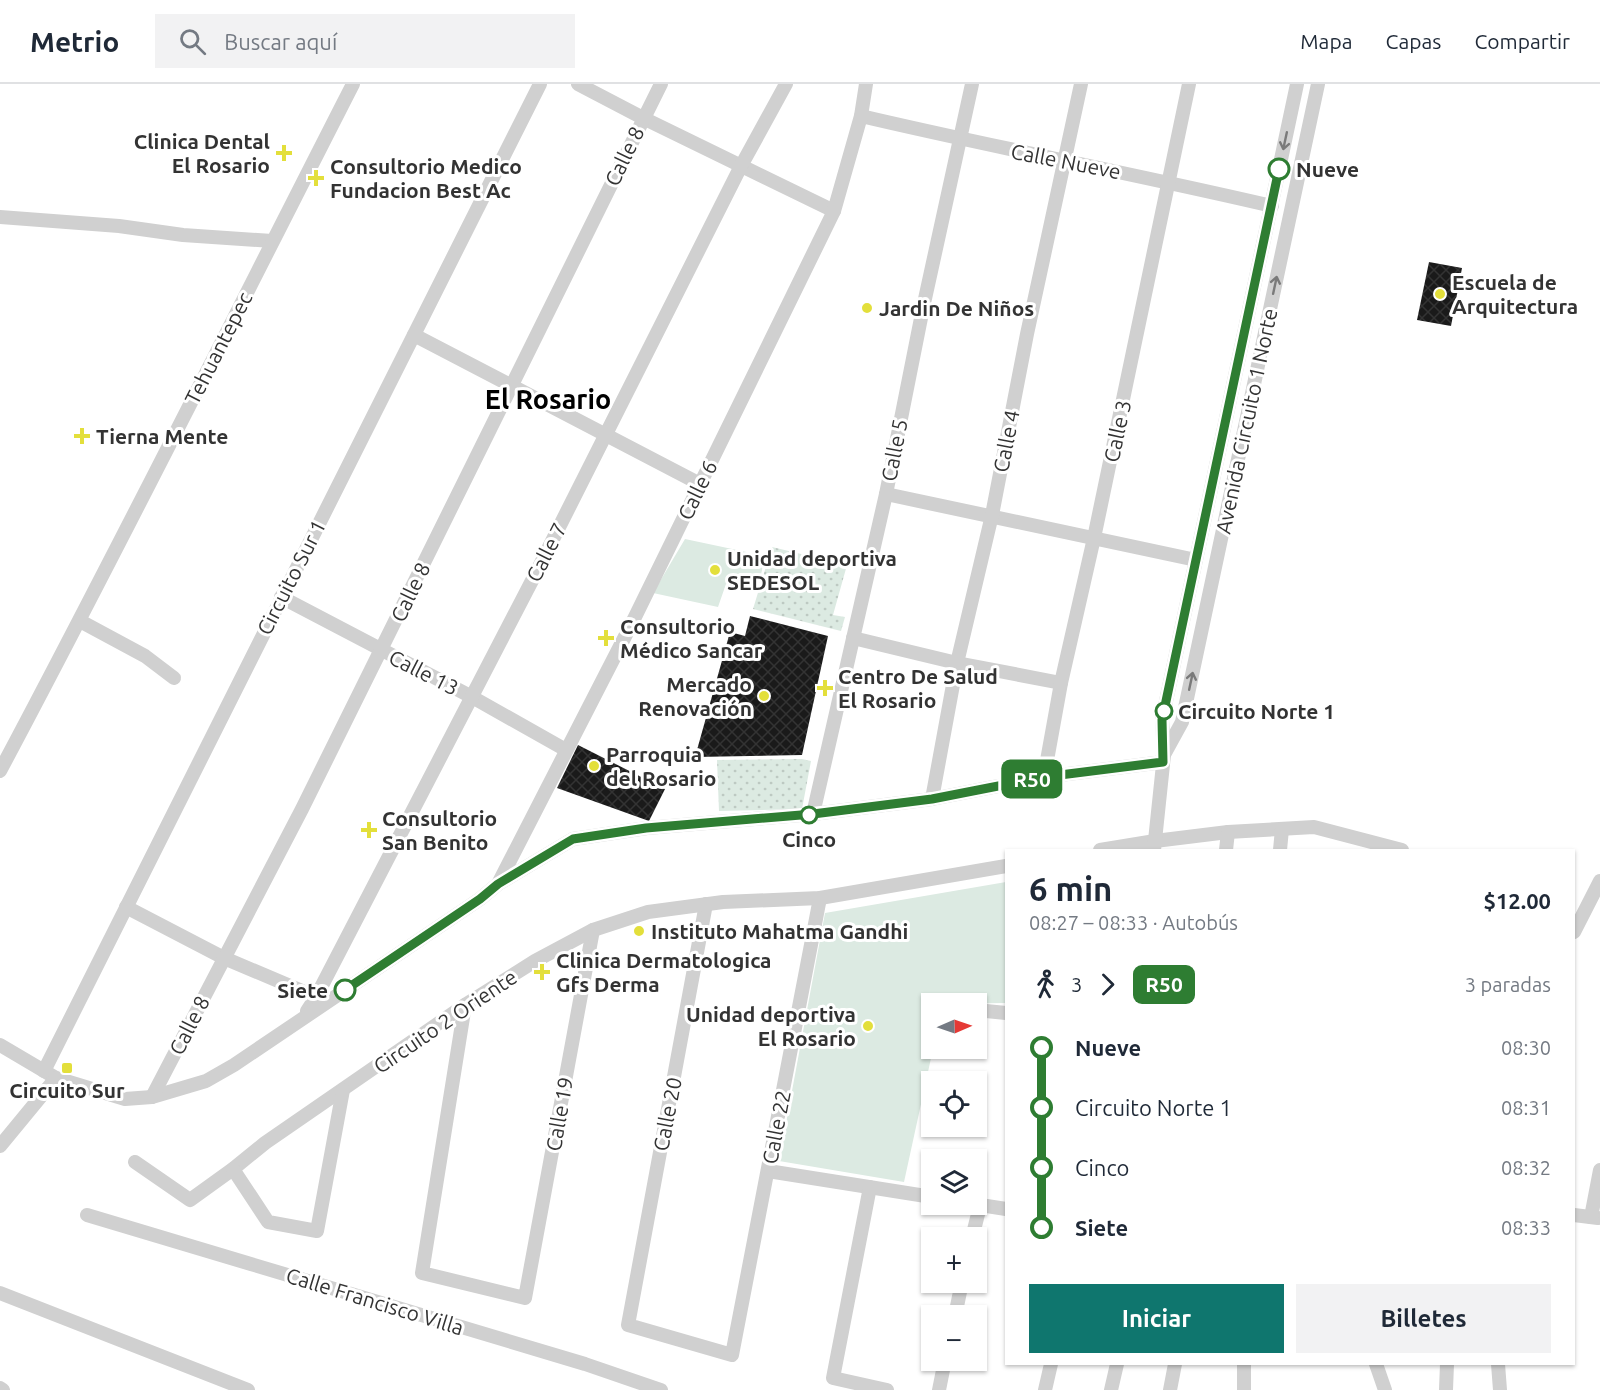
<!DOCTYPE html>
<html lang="es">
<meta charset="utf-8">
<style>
:root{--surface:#fff;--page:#f2f2f3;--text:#1f2937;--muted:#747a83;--line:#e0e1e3;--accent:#0f766e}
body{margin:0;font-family:Ubuntu,sans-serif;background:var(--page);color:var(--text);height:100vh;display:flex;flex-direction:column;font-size:22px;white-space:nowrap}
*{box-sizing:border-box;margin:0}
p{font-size:20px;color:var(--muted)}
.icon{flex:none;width:33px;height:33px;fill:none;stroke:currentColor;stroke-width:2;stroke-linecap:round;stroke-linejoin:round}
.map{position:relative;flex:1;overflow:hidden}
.sheet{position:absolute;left:1005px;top:765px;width:570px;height:516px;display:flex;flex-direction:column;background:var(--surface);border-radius:0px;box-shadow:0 2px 4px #0004}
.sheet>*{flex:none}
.badge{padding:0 12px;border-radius:9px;font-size:21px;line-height:39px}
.needle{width:39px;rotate:88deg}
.fabs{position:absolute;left:921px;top:909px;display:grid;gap:12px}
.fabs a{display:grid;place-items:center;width:66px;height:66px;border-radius:0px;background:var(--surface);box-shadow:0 2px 4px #0004;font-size:30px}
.map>.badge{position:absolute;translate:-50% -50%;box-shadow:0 0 0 3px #fff}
.legs{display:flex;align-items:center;gap:9px;height:66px;padding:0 24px;font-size:20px}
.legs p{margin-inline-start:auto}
.headline{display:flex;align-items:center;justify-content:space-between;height:102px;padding:0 24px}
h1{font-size:33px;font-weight:600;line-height:45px}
.cta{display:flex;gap:12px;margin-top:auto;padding:12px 24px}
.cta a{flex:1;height:69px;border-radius:0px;background:var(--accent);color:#fff;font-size:24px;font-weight:600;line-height:69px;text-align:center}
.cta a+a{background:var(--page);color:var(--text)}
ul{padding:0 24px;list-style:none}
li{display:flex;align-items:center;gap:21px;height:60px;font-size:22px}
li i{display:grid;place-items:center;width:9px;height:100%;margin:0 8px;background:currentColor}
li i::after{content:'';width:15px;height:15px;margin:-8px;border:4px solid;border-radius:50%;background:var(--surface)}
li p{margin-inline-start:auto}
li:first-child i{background:linear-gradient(#0000 50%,currentColor 0)}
li:last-child i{background:linear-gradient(currentColor 50%,#0000 0)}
header{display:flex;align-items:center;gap:36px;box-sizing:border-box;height:84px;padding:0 30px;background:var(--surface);border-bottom:2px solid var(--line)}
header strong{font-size:28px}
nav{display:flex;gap:33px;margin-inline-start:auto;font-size:21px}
.search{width:420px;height:54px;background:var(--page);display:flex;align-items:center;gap:15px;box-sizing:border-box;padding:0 21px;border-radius:0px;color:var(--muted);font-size:22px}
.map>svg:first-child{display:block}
</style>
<header>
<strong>Metrio</strong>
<div class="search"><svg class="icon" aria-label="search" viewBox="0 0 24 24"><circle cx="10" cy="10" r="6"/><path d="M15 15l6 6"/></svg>Buscar aquí</div>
<nav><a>Mapa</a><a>Capas</a><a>Compartir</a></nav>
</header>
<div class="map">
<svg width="1600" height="1306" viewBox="0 0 1600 1306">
<defs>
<pattern id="park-dots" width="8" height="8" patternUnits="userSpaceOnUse" patternTransform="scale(1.5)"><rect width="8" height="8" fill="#dceae2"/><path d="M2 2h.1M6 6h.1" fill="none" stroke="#bdc9c2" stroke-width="1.8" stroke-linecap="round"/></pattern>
<pattern id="building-cross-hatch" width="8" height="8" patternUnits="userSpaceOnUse" patternTransform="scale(1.5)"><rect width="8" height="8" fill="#1a1a1a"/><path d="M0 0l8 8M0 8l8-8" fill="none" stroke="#333"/></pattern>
</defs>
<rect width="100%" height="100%" fill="#fff"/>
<!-- park -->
<g fill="url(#park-dots)">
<path d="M772,463L847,481L833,531L845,533L841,547L753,525Z"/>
<path d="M802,675L811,677L802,725L719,727L717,676Z"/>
</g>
<!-- pitch -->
<g fill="#dceae2">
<path d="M685,455L765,472L757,509L726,500L718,523L653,509Z"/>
<path d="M1006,798V919L932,920L933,965L904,1098L779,1077L825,829Z"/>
</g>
<!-- building -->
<g fill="url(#building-cross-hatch)">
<path d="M1429,178L1462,184L1451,242L1417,236Z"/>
<path d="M750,532L828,552L802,671L695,673L730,548L745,552Z"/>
<path d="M578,661L665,705L649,737L557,704Z"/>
</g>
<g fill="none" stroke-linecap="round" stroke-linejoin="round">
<!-- street -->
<g stroke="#d0d0d0" stroke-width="14">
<path d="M578,0L643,34L834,127"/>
<path d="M861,32C997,64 1135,90 1272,122"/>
<path d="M0,133L119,142L183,151L272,157"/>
<path d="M414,251L700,400"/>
<path d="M886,410L1196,476"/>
<path d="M281,513L472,613L566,666"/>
<path d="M80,537L145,572L174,594"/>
<path d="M853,554L957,579L1061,599"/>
<path d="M1165,669L1182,638L1318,0"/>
<path d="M0,687C121,460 236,229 353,0"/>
<path d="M1044,693L1061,599L1094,454L1189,0"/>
<path d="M932,715L957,579L992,431L1027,250L1081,0"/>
<path d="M813,730L886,410L923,224L972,0"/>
<path d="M1100,766L1155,757L1228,748L1314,743L1402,766"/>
<path d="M1154,766L1164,671L1162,636L1297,0"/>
<path d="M1226,766L1228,748"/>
<path d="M1280,766L1282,745"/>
<path d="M498,800L635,533L834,127L861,32L866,0"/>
<path d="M706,820L628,1241L732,1271L820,814"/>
<path d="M126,823L224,874L316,913"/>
<path d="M1574,848L1600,797"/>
<path d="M465,921L422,1189L525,1214L593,846"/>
<path d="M976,926L1006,929"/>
<path d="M307,927L316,913L537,487L741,82L786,0"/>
<path d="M0,961L56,994L125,1015L152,1013L206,997L234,981L480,815L498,800L573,755L647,744L813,730L932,715L1044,693L1163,678"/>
<path d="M44,987L540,0"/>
<path d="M152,1013L302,725L661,0"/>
<path d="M0,1062L56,994"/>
<path d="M135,1078L190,1116L233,1085L265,1059L465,921L535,877L593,846L648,828L723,818L820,814L1006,782"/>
<path d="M233,1085L268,1138L317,1147L343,1006"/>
<path d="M768,1087L932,1113"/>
<path d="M870,1103L833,1294L887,1306"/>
<path d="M974,1120L1006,1125"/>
<path d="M87,1131L585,1280L661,1306"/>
<path d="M1574,1131L1598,1134"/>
<path d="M1591,1133L1600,1086"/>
<path d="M972,1154L980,1122"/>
<path d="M0,1209L248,1306"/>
<path d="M955,1232L962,1198"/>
<path d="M1244,1280V1306"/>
<path d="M1376,1280L1385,1306"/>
<path d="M1498,1280L1500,1306"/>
<path d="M0,1304L3,1306"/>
<path d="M939,1306L945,1276"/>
<path d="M1045,1306L1051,1280"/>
<path d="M1111,1306L1117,1280"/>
<path d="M1170,1306L1175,1280"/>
<path d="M1446,1306L1447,1280"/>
</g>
</g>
<!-- one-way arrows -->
<defs><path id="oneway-shaft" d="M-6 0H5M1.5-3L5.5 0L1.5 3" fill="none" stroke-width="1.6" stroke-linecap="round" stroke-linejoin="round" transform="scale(1.5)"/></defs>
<g stroke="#7a7a7a">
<use href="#oneway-shaft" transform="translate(1285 57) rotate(102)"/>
<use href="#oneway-shaft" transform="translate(1275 201) rotate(-78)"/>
<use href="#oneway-shaft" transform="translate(1191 597) rotate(-78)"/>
</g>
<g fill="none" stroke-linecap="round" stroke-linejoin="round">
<!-- line-1 casing -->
<g stroke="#fff" stroke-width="14">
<path id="line-1" d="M345,906L480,815L498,800L573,755L646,744L813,730L932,715L1044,693L1163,678L1162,636L1279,85"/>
</g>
<!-- line-1 -->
<use href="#line-1" stroke="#2e7d32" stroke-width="9"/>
</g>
<!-- markers -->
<g fill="#e3df3b" stroke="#fff" stroke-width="2">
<path d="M281 60h6v6h6v6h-6v6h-6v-6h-6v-6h6z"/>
<path d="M313 85h6v6h6v6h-6v6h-6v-6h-6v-6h6z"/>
<circle cx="1440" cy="210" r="6"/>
<circle cx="867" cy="224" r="6"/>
<path d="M79 343h6v6h6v6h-6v6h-6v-6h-6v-6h6z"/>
<circle cx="715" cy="486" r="6"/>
<path d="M603 545h6v6h6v6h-6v6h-6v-6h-6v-6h6z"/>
<path d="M822 595h6v6h6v6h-6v6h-6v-6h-6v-6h6z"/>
<circle cx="764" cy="612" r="6"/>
<circle cx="594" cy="682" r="6"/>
<path d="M366 737h6v6h6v6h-6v6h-6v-6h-6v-6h6z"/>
<circle cx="639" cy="847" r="6"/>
<path d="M539 879h6v6h6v6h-6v6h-6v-6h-6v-6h6z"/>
<circle cx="868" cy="942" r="6"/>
<rect x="61" y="978" width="12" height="12" rx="3"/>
</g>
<g fill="#fff" stroke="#2e7d32" stroke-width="3">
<circle cx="1279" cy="85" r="10"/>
<circle cx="1164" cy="627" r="8"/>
<circle cx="809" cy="731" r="8"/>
<circle cx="345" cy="906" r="10"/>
</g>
<g text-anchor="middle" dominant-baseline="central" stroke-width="6" stroke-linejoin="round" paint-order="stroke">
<!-- poi labels -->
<g font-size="21" font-weight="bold" fill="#333" stroke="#fff" text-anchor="start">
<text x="270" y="57" text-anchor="end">Clinica Dental<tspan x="270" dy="24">El Rosario</tspan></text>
<text x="330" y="82">Consultorio Medico<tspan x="330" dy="24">Fundacion Best Ac</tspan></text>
<text x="1452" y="198">Escuela de<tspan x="1452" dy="24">Arquitectura</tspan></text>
<text x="879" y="224">Jardin De Niños</text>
<text x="96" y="352">Tierna Mente</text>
<text x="727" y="474">Unidad deportiva<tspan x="727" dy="24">SEDESOL</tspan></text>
<text x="620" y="542">Consultorio<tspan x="620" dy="24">Médico Sancar</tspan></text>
<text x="838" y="592">Centro De Salud<tspan x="838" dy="24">El Rosario</tspan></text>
<text x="752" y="600" text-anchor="end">Mercado<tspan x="752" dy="24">Renovación</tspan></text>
<text x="606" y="670">Parroquia<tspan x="606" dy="24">del Rosario</tspan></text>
<text x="382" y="734">Consultorio<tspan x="382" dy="24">San Benito</tspan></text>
<text x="651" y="847">Instituto Mahatma Gandhi</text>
<text x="556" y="876">Clinica Dermatologica<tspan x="556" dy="24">Gfs Derma</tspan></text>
<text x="856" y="930" text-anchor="end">Unidad deportiva<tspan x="856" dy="24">El Rosario</tspan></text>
<text x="67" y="1006" text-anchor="middle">Circuito Sur</text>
</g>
<!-- street labels -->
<g font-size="21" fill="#333" stroke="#fff">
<text transform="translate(624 72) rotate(-64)">Calle 8</text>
<text transform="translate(1066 77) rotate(11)">Calle Nueve</text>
<text transform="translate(218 264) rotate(-63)">Tehuantepec</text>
<text transform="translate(1246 337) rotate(-78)">Avenida Circuito 1 Norte</text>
<text transform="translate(1117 347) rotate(-78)">Calle 3</text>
<text transform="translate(1006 357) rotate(-79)">Calle 4</text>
<text transform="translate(894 366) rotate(-79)">Calle 5</text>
<text transform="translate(697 406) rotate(-64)">Calle 6</text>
<text transform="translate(546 468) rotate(-63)">Calle 7</text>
<text transform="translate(291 493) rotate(-63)">Circuito Sur 1</text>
<text transform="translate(410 508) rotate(-64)">Calle 8</text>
<text transform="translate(424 588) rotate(27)">Calle 13</text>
<text transform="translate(445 937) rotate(-34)">Circuito 2 Oriente</text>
<text transform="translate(189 941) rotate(-63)">Calle 8</text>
<text transform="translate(559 1030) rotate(-80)">Calle 19</text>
<text transform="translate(667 1030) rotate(-79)">Calle 20</text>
<text transform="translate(776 1043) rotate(-79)">Calle 22</text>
<text transform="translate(375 1217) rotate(17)">Calle Francisco Villa</text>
</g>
<!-- stop labels -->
<g font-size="21" font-weight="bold" fill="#333" stroke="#fff" text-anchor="start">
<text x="1296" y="85">Nueve</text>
<text x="1178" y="627">Circuito Norte 1</text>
<text x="809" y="755" text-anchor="middle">Cinco</text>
<text x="328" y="906" text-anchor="end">Siete</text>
</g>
<!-- district labels -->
<g font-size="27" font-weight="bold" fill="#000" stroke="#fff">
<text x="548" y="315">El Rosario</text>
</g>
</g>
</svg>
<div class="fabs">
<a><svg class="needle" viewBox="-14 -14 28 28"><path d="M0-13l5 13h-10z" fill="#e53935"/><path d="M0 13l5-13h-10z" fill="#747a83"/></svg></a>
<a><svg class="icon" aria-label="locate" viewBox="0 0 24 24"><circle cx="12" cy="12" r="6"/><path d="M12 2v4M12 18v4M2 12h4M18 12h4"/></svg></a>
<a><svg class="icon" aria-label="layers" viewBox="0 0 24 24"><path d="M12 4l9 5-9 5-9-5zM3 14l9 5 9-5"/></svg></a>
<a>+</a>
<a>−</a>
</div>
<b class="badge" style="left:1032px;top:695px;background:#2e7d32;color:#fff">R50</b>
<section class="sheet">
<div class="headline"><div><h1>6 min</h1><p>08:27 – 08:33 · Autobús</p></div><b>$12.00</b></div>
<div class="legs"><svg class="icon" aria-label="walk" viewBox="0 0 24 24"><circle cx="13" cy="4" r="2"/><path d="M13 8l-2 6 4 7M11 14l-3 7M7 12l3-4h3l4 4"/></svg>3<svg class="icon" aria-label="forward" viewBox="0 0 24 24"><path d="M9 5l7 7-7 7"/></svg><b class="badge" style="background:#2e7d32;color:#fff">R50</b><p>3 paradas</p></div>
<ul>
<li><i style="color:#2e7d32"></i><b>Nueve</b><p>08:30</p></li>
<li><i style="color:#2e7d32"></i><span>Circuito Norte 1</span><p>08:31</p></li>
<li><i style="color:#2e7d32"></i><span>Cinco</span><p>08:32</p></li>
<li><i style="color:#2e7d32"></i><b>Siete</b><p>08:33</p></li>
</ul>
<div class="cta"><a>Iniciar</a><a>Billetes</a></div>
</section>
</div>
